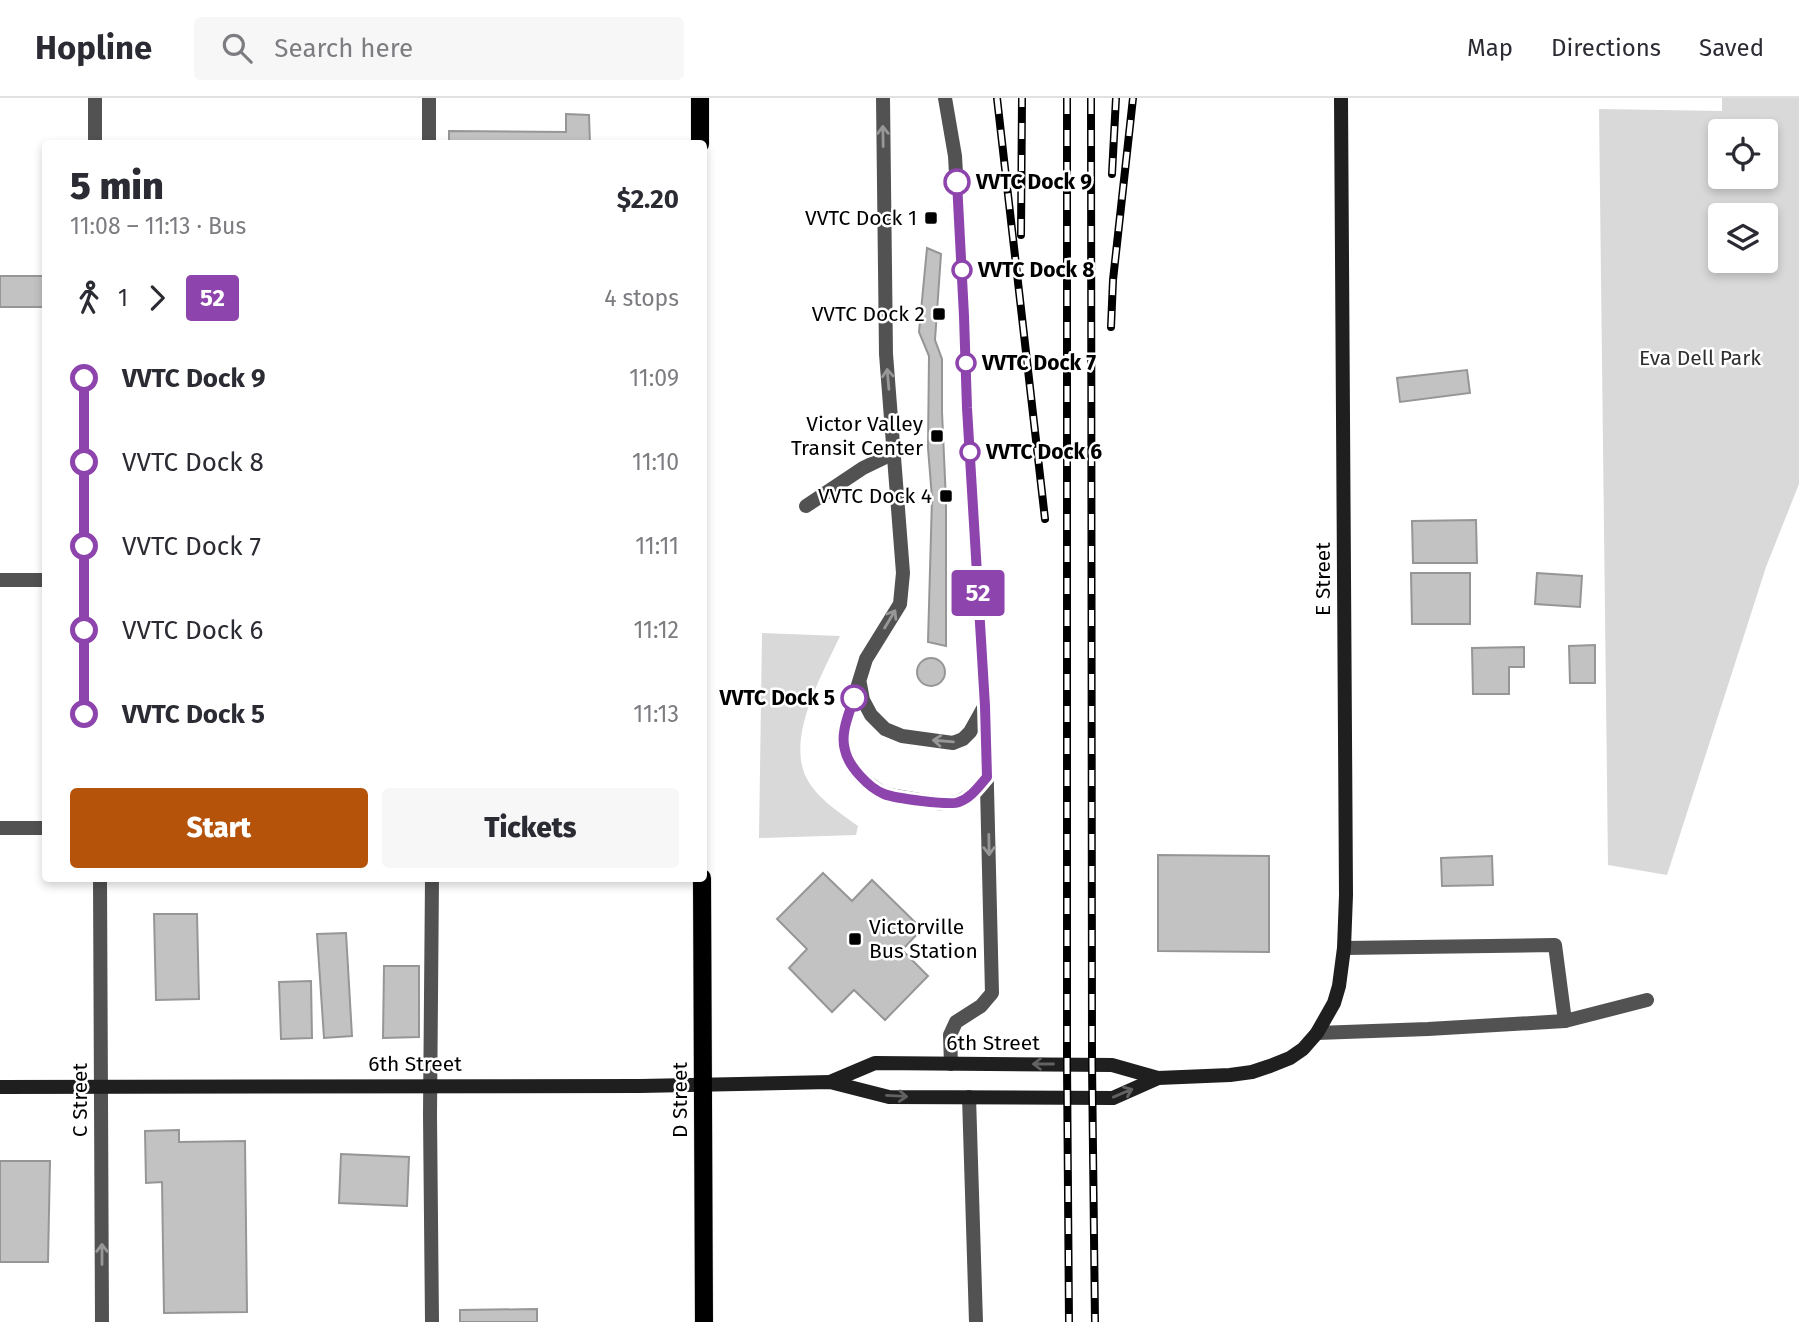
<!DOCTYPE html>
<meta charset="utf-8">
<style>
:root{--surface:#fff;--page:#f7f7f7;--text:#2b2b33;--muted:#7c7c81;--line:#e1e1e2;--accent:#b45309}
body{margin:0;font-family:"Fira Sans",sans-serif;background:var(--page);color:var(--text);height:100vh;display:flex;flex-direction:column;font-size:26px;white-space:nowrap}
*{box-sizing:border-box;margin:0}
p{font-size:23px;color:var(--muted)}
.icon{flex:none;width:38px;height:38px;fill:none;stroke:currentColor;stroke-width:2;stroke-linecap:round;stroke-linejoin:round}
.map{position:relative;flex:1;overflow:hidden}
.panel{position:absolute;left:42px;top:42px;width:665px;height:742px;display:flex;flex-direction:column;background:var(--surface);border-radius:7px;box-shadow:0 4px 10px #0003}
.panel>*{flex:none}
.badge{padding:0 14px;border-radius:5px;font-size:24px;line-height:46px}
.buttons{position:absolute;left:1708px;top:21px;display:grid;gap:14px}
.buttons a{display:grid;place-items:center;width:70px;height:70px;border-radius:7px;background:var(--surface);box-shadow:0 4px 10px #0003;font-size:35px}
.map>.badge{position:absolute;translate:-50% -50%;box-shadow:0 0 0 4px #fff}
.legs{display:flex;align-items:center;gap:10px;height:77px;padding:0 28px;font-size:23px}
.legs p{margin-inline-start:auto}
.head{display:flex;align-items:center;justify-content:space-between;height:119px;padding:0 28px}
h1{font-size:38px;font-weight:800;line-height:52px}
.primary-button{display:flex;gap:14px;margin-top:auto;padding:14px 28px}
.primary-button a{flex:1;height:80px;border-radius:7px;background:var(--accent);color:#fff;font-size:28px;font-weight:800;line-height:80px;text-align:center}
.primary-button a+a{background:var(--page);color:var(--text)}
ul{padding:0 28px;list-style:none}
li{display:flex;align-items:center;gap:24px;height:84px;font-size:26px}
li i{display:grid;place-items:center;width:10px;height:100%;margin:0 9px;background:currentColor}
li i::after{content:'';width:18px;height:18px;margin:-9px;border:5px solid;border-radius:50%;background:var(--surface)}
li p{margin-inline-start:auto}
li:first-child i{background:linear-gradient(#0000 50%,currentColor 0)}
li:last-child i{background:linear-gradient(currentColor 50%,#0000 0)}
header{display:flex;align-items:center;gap:42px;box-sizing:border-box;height:98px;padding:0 35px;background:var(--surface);border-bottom:2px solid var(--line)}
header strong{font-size:33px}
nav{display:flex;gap:38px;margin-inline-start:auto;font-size:24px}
.search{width:490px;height:63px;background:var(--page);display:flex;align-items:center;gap:18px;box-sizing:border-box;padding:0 24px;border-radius:7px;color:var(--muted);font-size:26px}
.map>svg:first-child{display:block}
</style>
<header>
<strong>Hopline</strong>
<div class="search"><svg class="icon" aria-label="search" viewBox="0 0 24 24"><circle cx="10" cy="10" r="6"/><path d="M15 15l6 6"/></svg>Search here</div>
<nav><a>Map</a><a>Directions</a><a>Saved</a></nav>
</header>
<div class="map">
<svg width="1799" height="1224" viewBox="0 0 1799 1224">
<rect width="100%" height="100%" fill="#fff"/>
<!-- green -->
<g fill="#d9d9d9" fill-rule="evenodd">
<path d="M1722,0H1799V386L1766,469L1667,777L1608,767L1599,11L1722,13ZM1720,33H1766V79H1720ZM1720,117H1766V163H1720Z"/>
<path d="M762,535L840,538C823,575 785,640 807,681C817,700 841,716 858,728L856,737L759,740Z"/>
</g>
<!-- building -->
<g fill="#c2c2c2" stroke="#969696" stroke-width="2">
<path d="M566,16L589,17L590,46H449V33L566,34Z"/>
<path d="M927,150L941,156L935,242L942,261V314L946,403V548L928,544L932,400L928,350L929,258L919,234Z"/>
<rect x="0" y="178" width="46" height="31"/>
<path d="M1467,272L1470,295L1400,304L1397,280Z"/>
<path d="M1476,422L1477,465H1413L1412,423Z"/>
<path d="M1411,475H1470V526H1412Z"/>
<path d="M1537,475L1582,478L1580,509L1535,506Z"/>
<path d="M1595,547V585H1570L1569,548Z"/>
<path d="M1524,549V569H1509V596H1473L1472,550Z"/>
<circle cx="931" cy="574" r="14"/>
<path d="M1158,757L1269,758V854L1158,853Z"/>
<path d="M1492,758L1493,787L1442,788L1441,760Z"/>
<path d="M823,775L852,803L872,782L922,831L902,852L928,878L885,922L854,892L832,914L789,870L807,851L777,821Z"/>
<path d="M154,816H197L199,901L156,902Z"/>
<path d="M346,835L352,938L324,940L317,836Z"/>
<path d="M384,868H419V939L383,940Z"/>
<path d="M311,883L312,940L281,941L279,884Z"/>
<path d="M179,1032V1044L245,1043L247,1214L164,1215L162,1084L146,1085L145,1033Z"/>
<path d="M341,1056L409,1059L407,1108L339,1105Z"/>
<path d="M0,1063H50L48,1164H0Z"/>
<path d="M537,1211V1224H460V1212Z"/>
</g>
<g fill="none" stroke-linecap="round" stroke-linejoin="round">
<!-- primary casing -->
<g stroke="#dbdbdb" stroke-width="19">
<g id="primary">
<path d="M700,46V0"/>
<path d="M702,780L704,1224"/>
</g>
</g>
<!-- lane -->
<g stroke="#525252" stroke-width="14">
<path d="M883,0L886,256L903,475L900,506L866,561L843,636L845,653L853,670L867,684L884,696L895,698L943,706L958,704L973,695L987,679"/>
<path d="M945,0L955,58L964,218L967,310L985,608L992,895L981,908L956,924L950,937L951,966"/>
<path d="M429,46V0"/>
<path d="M806,408L863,370L894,355"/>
<path d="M860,586L863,602L871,617L885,631L902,638L953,645L963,641L970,634L984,609"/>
<path d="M0,730H46"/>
<path d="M432,780L430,1017L432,1224"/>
<path d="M1344,850L1555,847L1565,923"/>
<path d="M1317,935L1428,931L1565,923L1647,902"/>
<path d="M969,999L976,1224"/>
</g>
<!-- street -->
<g stroke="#525252" stroke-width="14">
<path d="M95,0V46"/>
<path d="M0,482H46"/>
<path d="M100,780L102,1224"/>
</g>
<!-- secondary -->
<g stroke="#1f1f1f" stroke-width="14">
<path d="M830,984L875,965L1112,967L1158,980L1230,977L1252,974L1270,968L1290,960L1303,951L1317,935L1334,905L1339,888L1344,850L1346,797L1341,0"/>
<path d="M0,989L640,988L830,984L889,999L1113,1000L1158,980"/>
</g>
<!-- primary -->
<use href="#primary" stroke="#000" stroke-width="18"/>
<!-- rail casing -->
<g stroke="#000" stroke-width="8">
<g id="rail">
<path d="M997,0L1045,421"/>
<path d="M1067,0V966L1069,1224"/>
<path d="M1091,0L1092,966L1095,1224"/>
<path d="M1112,76L1116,0"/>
<path d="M1021,137L1022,0"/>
<path d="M1111,229L1113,182L1133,0"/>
</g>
</g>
<!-- rail -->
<use href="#rail" stroke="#fff" stroke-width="5" stroke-dasharray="16" stroke-linecap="butt"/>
</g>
<!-- one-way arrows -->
<defs><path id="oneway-shaft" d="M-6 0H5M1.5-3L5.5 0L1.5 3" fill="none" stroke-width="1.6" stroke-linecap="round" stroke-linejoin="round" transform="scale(1.75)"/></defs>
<g stroke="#979797">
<use href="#oneway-shaft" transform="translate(883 38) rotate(-91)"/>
<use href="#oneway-shaft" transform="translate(888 281) rotate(-95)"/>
<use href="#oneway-shaft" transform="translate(890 521) rotate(-59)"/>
<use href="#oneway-shaft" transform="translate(943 643) rotate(-175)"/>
<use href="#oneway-shaft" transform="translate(989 747) rotate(89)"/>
<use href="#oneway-shaft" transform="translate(102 1156) rotate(-90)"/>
</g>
<g stroke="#626262">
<use href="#oneway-shaft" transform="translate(1043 966) rotate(180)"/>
<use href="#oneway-shaft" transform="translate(1123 995) rotate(-23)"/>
<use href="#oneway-shaft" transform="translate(897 998) rotate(3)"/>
</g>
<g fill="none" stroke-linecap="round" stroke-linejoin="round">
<!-- line-1 casing -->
<g stroke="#fff" stroke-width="16">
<path id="line-1" d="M854,600C849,616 840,635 845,652C848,668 869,690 884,696C894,700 950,708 959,704C971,700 979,688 987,679L985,608L967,310L964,218L957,84"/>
</g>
<!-- line-1 -->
<use href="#line-1" stroke="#8e44ad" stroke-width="10"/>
</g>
<!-- markers -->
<g fill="#fff" stroke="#8e44ad" stroke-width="3.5">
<circle cx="957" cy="84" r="12"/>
<circle cx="962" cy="172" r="9"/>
<circle cx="966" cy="265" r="9"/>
<circle cx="970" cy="354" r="9"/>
<circle cx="854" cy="600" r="12"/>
</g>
<g fill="#000" stroke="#fff" stroke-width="2.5">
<rect x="924" y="113" width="14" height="14" rx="3.5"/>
<rect x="932" y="209" width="14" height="14" rx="3.5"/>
<rect x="930" y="331" width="14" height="14" rx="3.5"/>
<rect x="939" y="391" width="14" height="14" rx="3.5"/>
<rect x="848" y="834" width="14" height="14" rx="3.5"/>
</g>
<g text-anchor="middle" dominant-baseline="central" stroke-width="5" stroke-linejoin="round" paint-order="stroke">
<!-- stop labels -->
<g font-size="21" font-weight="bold" fill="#000" stroke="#fff" text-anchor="start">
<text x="976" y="84">VVTC Dock 9</text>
<text x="978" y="172">VVTC Dock 8</text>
<text x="982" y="265">VVTC Dock 7</text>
<text x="986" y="354">VVTC Dock 6</text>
<text x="835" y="600" text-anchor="end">VVTC Dock 5</text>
</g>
<!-- poi labels -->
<g font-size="21" fill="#000" stroke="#fff" text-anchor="end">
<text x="917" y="120">VVTC Dock 1</text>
<text x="925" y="216">VVTC Dock 2</text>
<text x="923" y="326">Victor Valley<tspan x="923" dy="24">Transit Center</tspan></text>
<text x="932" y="398">VVTC Dock 4</text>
<text x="869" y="829" text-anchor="start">Victorville<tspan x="869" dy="24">Bus Station</tspan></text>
</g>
<!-- park labels -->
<g font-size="21" fill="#303030" stroke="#fff">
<text x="1700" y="260">Eva Dell Park</text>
</g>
<!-- street labels -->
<g font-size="21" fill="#000" stroke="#fff">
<text transform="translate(1323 481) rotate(-90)">E Street</text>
<text x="993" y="945">6th Street</text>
<text x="415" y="966">6th Street</text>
<text transform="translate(80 1002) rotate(-90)">C Street</text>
<text transform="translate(680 1002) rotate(-90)">D Street</text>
</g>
</g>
</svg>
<div class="buttons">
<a><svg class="icon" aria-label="locate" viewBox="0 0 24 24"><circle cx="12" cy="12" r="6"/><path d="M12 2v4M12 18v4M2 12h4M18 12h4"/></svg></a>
<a><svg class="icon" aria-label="layers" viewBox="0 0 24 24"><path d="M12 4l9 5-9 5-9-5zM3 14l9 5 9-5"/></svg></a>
</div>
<b class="badge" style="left:978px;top:495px;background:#8e44ad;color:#fff">52</b>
<section class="panel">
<div class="head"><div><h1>5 min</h1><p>11:08 – 11:13 · Bus</p></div><b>$2.20</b></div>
<div class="legs"><svg class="icon" aria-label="walk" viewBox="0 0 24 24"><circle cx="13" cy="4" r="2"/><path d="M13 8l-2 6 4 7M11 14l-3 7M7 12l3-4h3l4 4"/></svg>1<svg class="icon" aria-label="forward" viewBox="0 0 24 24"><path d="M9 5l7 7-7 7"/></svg><b class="badge" style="background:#8e44ad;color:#fff">52</b><p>4 stops</p></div>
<ul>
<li><i style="color:#8e44ad"></i><b>VVTC Dock 9</b><p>11:09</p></li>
<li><i style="color:#8e44ad"></i><span>VVTC Dock 8</span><p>11:10</p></li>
<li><i style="color:#8e44ad"></i><span>VVTC Dock 7</span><p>11:11</p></li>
<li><i style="color:#8e44ad"></i><span>VVTC Dock 6</span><p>11:12</p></li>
<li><i style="color:#8e44ad"></i><b>VVTC Dock 5</b><p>11:13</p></li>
</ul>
<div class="primary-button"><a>Start</a><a>Tickets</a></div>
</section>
</div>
